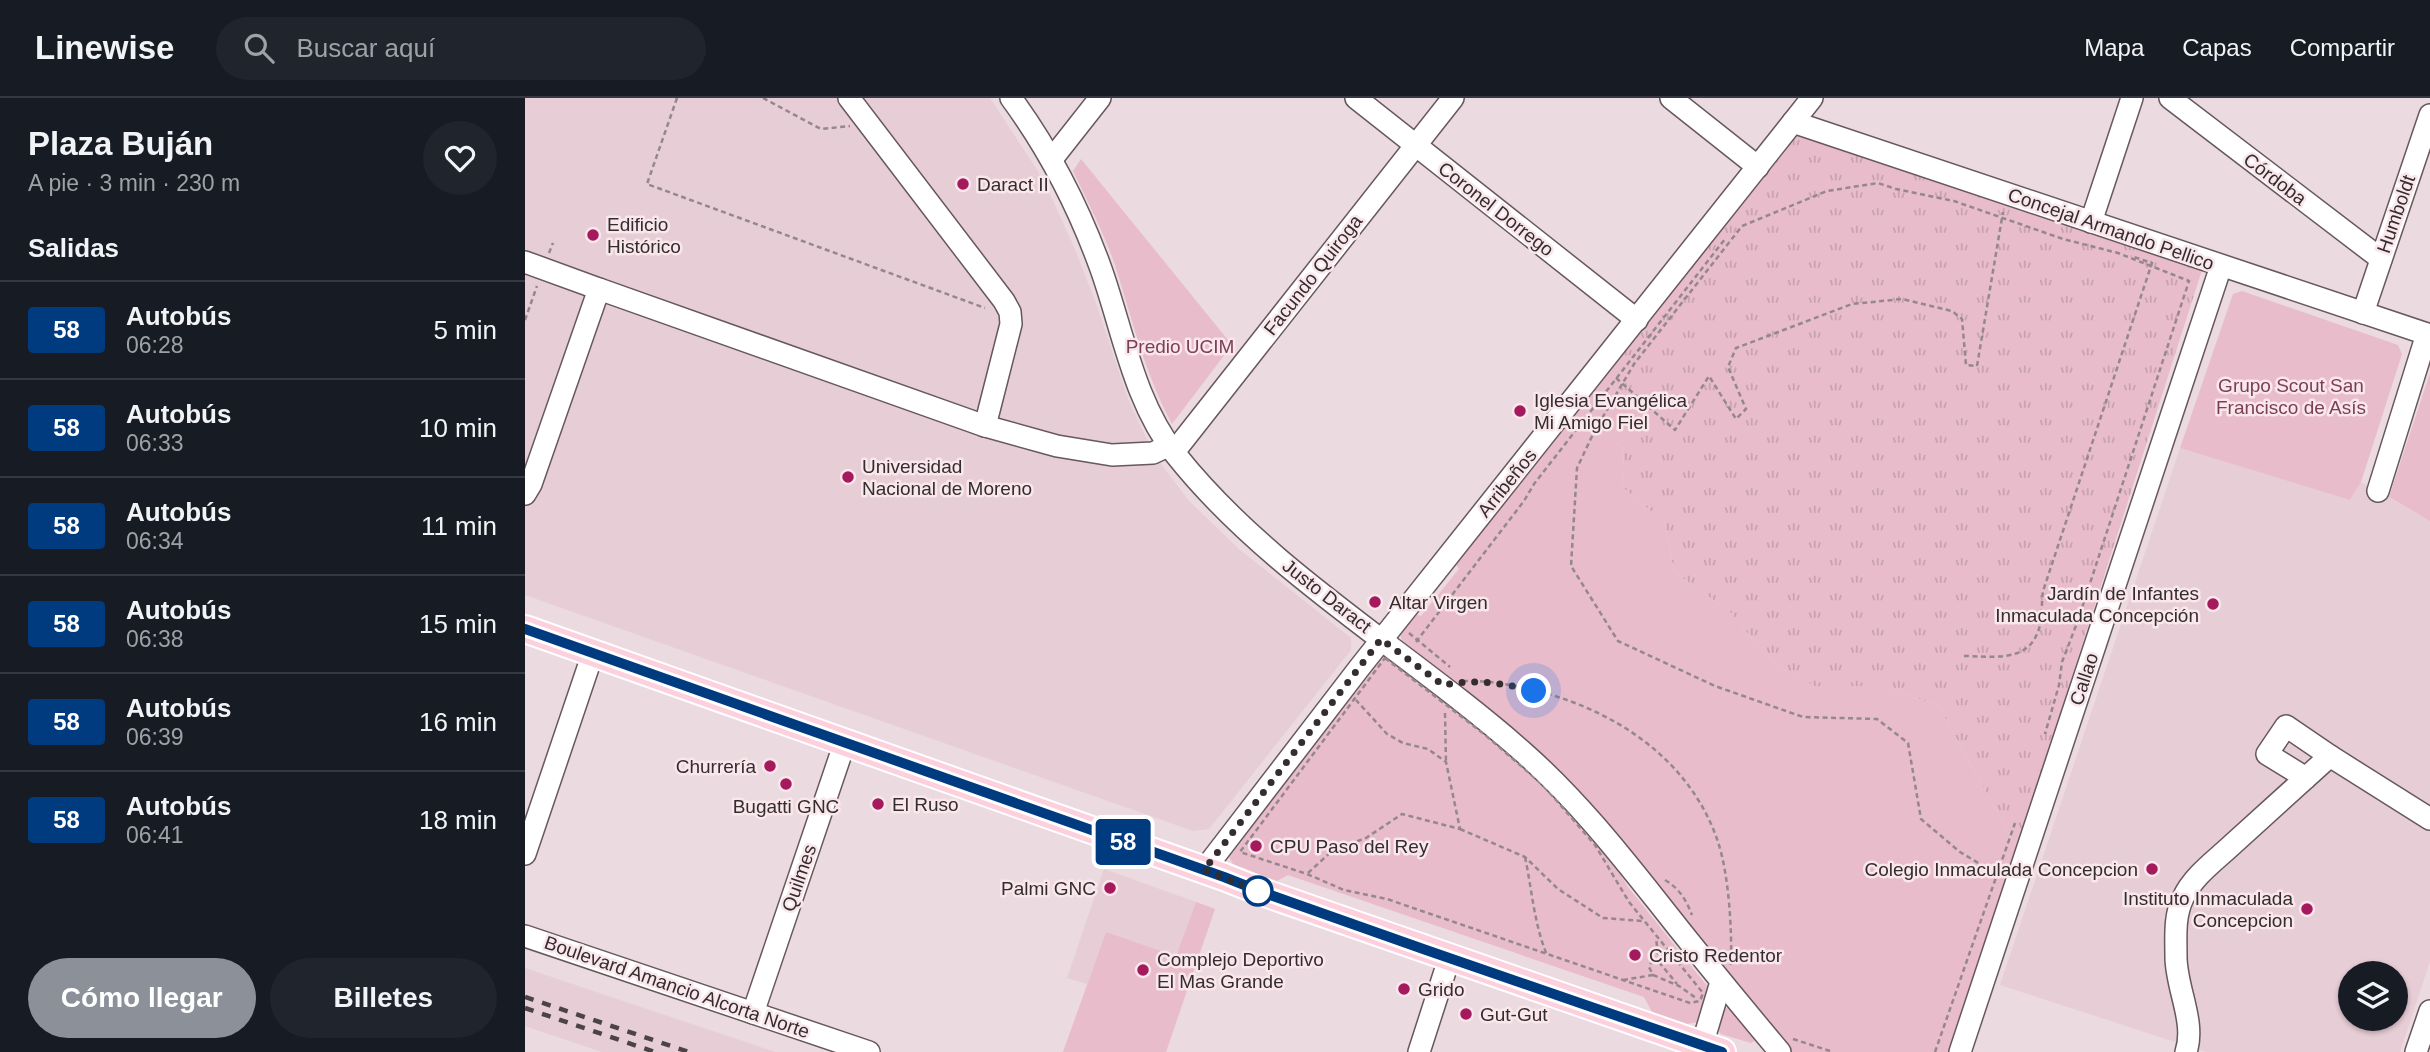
<!DOCTYPE html>
<html lang="es">
<meta charset="utf-8">
<style>
:root{--surface:#171b24;--page:#20242c;--text:#f1f3f6;--muted:#9ea1a6;--line:#363941;--accent:#8c9099}
body{margin:0;font-family:Arial,sans-serif;background:var(--page);color:var(--text);height:100vh;display:flex;flex-direction:column;font-size:26px;white-space:nowrap}
*{box-sizing:border-box;margin:0}
p{font-size:23px;color:var(--muted)}
.icon{flex:none;width:38px;height:38px;fill:none;stroke:currentColor;stroke-width:2;stroke-linecap:round;stroke-linejoin:round}
.map{position:relative;flex:1;overflow:hidden}
.panel{display:flex;flex-direction:column;background:var(--surface);width:525px}
.panel>*{flex:none}
.badge{padding:0 14px;border-radius:5px;font-size:24px;line-height:46px}
.buttons{position:absolute;left:1813px;top:863px;display:grid;gap:14px}
.buttons a{display:grid;place-items:center;width:70px;height:70px;border-radius:50%;background:var(--surface);box-shadow:0 2px 5px #0004;font-size:35px}
.you{position:absolute;width:35px;height:35px;margin:-18px;border:5px solid #fff;border-radius:50%;background:#1a73e8;box-shadow:0 0 0 10px #1a73e833}
.map>.badge{position:absolute;translate:-50% -50%;box-shadow:0 0 0 4px #fff}
h2{padding:0 28px;font-size:26px;line-height:63px}
.round{display:grid;place-items:center;flex:none;width:74px;height:74px;border-radius:37px;background:var(--page)}
.headline{display:flex;align-items:center;justify-content:space-between;height:119px;padding:0 28px}
h1{font-size:33px;font-weight:800;line-height:52px}
.button{display:flex;gap:14px;margin-top:auto;padding:14px 28px}
.button a{flex:1;height:80px;border-radius:42px;background:var(--accent);color:#fff;font-size:28px;font-weight:800;line-height:80px;text-align:center}
.button a+a{background:var(--page);color:var(--text)}
ul{padding:0;list-style:none}
li{display:flex;align-items:center;gap:21px;height:98px;padding:0 28px;border-top:2px solid var(--line)}
li div{flex:1}
li b{display:block;font-size:26px}
li em{font-style:normal}
li .badge{min-width:77px;font-weight:700;text-align:center}
header{display:flex;align-items:center;gap:42px;box-sizing:border-box;height:98px;padding:0 35px;background:var(--surface);border-bottom:2px solid var(--line)}
header strong{font-size:33px}
nav{display:flex;gap:38px;margin-inline-start:auto;font-size:24px}
.search{width:490px;height:63px;background:var(--page);display:flex;align-items:center;gap:18px;box-sizing:border-box;padding:0 24px;border-radius:38px;color:var(--muted);font-size:26px}
main{display:flex;flex:1;min-height:0}
.map>svg:first-child{display:block}
</style>
<header>
<strong>Linewise</strong>
<div class="search"><svg class="icon" aria-label="search" viewBox="0 0 24 24"><circle cx="10" cy="10" r="6"/><path d="M15 15l6 6"/></svg>Buscar aquí</div>
<nav><a>Mapa</a><a>Capas</a><a>Compartir</a></nav>
</header>
<main>
<section class="panel">
<div class="headline"><div><h1>Plaza Buján</h1><p>A pie · 3 min · 230 m</p></div><a class="round"><svg class="icon" aria-label="heart" viewBox="0 0 24 24"><path d="M12 20l-8-8c-3-5 5-10 8-4 3-6 11-1 8 4z"/></svg></a></div>
<h2>Salidas</h2>
<ul>
<li><span class="badge" style="background:#003b80;color:#fff">58</span><div><b>Autobús</b><p>06:28</p></div><em>5 min</em></li>
<li><span class="badge" style="background:#003b80;color:#fff">58</span><div><b>Autobús</b><p>06:33</p></div><em>10 min</em></li>
<li><span class="badge" style="background:#003b80;color:#fff">58</span><div><b>Autobús</b><p>06:34</p></div><em>11 min</em></li>
<li><span class="badge" style="background:#003b80;color:#fff">58</span><div><b>Autobús</b><p>06:38</p></div><em>15 min</em></li>
<li><span class="badge" style="background:#003b80;color:#fff">58</span><div><b>Autobús</b><p>06:39</p></div><em>16 min</em></li>
<li><span class="badge" style="background:#003b80;color:#fff">58</span><div><b>Autobús</b><p>06:41</p></div><em>18 min</em></li>
</ul>
<div class="button"><a>Cómo llegar</a><a>Billetes</a></div>
</section>
<div class="map">
<svg width="1905" height="954" viewBox="0 0 1905 954">
<defs>
<pattern id="grass-tufts" width="24" height="20" patternUnits="userSpaceOnUse" patternTransform="scale(1.75)"><rect width="24" height="20" fill="#e8bcca"/><path d="M3 7l-1-3M5 7V3M7 7l1-3M15 17l-1-3M17 17v-4M19 17l1-3" fill="none" stroke="#c8a2ae"/></pattern>
</defs>
<rect width="100%" height="100%" fill="#ebdadf"/>
<!-- built -->
<g fill="#e7cdd5" fill-rule="evenodd">
<path d="M0,0H465L518,81L549,149L572,208L603,301L628,355L664,403L715,452L826,540V552L684,731L668,733L0,497Z"/>
<path d="M1655,350L1825,402L1836,384L1905,423V863L1875,954H1681L1475,887ZM1825,875H1871V920H1825Z"/>
<path d="M579,771L671,804L651,858L581,834L562,886L542,880Z"/>
<path d="M0,870L250,954H77L0,928Z"/>
</g>
<!-- grass -->
<path fill="url(#grass-tufts)" d="M1272,37L1677,172L1492,750L1413,607L1352,588H1289L1248,565L1205,514L1149,474L1140,425L1097,389L1099,352L1056,308Z"/>
<!-- park -->
<g fill="#e8bcca">
<path d="M556,61L707,247L647,326C619,273 608,223 590,167C579,135 563,104 548,73Z"/>
<path d="M1717,193L1873,247L1877,256L1836,384L1825,402L1655,350L1708,196Z"/>
<path d="M1905,275V423L1864,399Z"/>
<path d="M1056,308L1099,352L1097,389L1140,425L1149,474L1205,514L1248,565L1289,588H1352L1413,607L1492,750L1428,954H1265L1089,733C1024,663 951,603 877,542L874,534L887,515L896,518L934,471L929,463Z"/>
<path d="M860,553L991,657L1082,754L1103,789L1182,888L1186,900L1177,923L1162,926L1127,914L1119,899L763,777L752,783L708,766L704,759L705,750Z"/>
<path d="M671,804L690,811L641,954H538L581,834L651,858Z"/>
<path d="M1203,908L1211,911L1231,942L1226,945L1196,936L1193,931L1198,914Z"/>
</g>
<g fill="none" stroke-linecap="round" stroke-linejoin="round">
<!-- minor casing -->
<g stroke="#66585c" stroke-width="24">
<g id="minor">
<path d="M324,0L479,203L485,214L486,226L460,328"/>
<path d="M486,0C525,53 554,110 576,171C598,233 609,304 651,357C744,474 886,555 998,654C1049,699 1090,750 1132,803C1172,854 1213,904 1255,954"/>
<path d="M831,0L1112,222"/>
<path d="M1146,0L1233,69"/>
<path d="M1645,0L1856,161"/>
<path d="M1268,24L1905,237"/>
<path d="M527,61L575,0"/>
<path d="M1566,124L1607,0"/>
<path d="M0,164L74,191"/>
<path d="M1838,215L1905,17"/>
<path d="M649,354L928,0"/>
<path d="M1853,393L1902,236"/>
<path d="M0,396L6,386L74,191L460,328L532,348L587,357L628,355L645,347"/>
<path d="M1805,658L1905,721"/>
<path d="M0,756L68,555"/>
<path d="M679,772L835,569L1287,0"/>
<path d="M0,838L344,954"/>
<path d="M228,915L320,644"/>
<path d="M894,954L924,861"/>
<path d="M1175,954L1196,884"/>
<path d="M1435,954L1696,168"/>
<path d="M1661,954C1671,924 1651,890 1651,859C1651,840 1649,818 1658,800C1668,778 1691,762 1709,745C1741,716 1773,687 1805,658L1761,628L1742,656L1781,680"/>
<path d="M1891,954L1905,913"/>
</g>
</g>
<!-- major casing -->
<g stroke="#fff" stroke-width="30">
<path id="major" d="M0,531L699,779L737,794L1197,954"/>
</g>
<!-- path -->
<g stroke="#95888c" stroke-width="2.5" stroke-dasharray="5 3.5" stroke-linecap="butt">
<path d="M152,0L122,86L460,210"/>
<path d="M238,0L296,31L325,28"/>
<path d="M24,155L28,145"/>
<path d="M0,222L12,188"/>
<path d="M1091,280L1150,332L1184,278L1211,321L1221,311L1203,269L1211,250L1327,206L1377,201L1427,213L1437,221L1441,267L1452,268L1478,114"/>
<path d="M884,535L925,569"/>
<path d="M891,544L999,403L1009,386L1200,141"/>
<path d="M1439,558C1464,558 1500,565 1512,536C1518,524 1516,506 1518,493L1627,165L1606,158"/>
<path d="M860,560L959,636L1018,687L1070,747L1104,804L1178,895L1175,903L1165,905L862,801L819,792L782,776L715,754Z"/>
<path d="M938,583C963,582 988,587 1012,593C1092,613 1166,663 1193,744C1204,777 1207,832 1206,867"/>
<path d="M920,615L921,664"/>
<path d="M935,731L1000,759L1033,791L1078,820L1118,823"/>
<path d="M1000,759C1007,792 1009,826 1022,857"/>
<path d="M783,775L808,752L841,740L877,716L935,731L921,664L903,651L878,645L862,636L831,602"/>
<path d="M1475,778L1435,754L1396,721L1383,645L1352,621L1278,619L1190,588L1093,543L1046,468L1052,370L1069,334L1109,266L1217,128L1302,93L1353,85L1371,91L1429,103L1538,141L1593,155L1664,183L1552,525L1537,564L1534,587L1520,636"/>
<path d="M1140,782C1155,791 1161,802 1167,817"/>
<path d="M1134,864L1152,886"/>
<path d="M1128,877L1154,888L1171,900"/>
<path d="M1098,882L1128,877L1124,869L1126,865L1134,864L1131,840"/>
<path d="M1268,941L1308,954"/>
<path d="M1410,954L1490,725"/>
</g>
<!-- minor -->
<use href="#minor" stroke="#fff" stroke-width="21"/>
<!-- major -->
<use href="#major" stroke="#fdd0de" stroke-width="26"/>
<!-- rail -->
<g stroke="#4b4345" stroke-width="4.5" stroke-dasharray="9 9" stroke-linecap="butt">
<path d="M0,899L164,954"/>
<path d="M0,910L130,954"/>
</g>
</g>
<g fill="none" stroke-linecap="round" stroke-linejoin="round">
<!-- line casing -->
<g stroke="#fff" stroke-width="16">
<path id="line" d="M0,531L699,779L737,794L901,852L1197,954"/>
</g>
<!-- line -->
<use href="#line" stroke="#003b80" stroke-width="10"/>
<!-- walk -->
<path stroke="#342d2f" stroke-width="7" stroke-dasharray="0 12.6" d="M733,793L737,794L679,772L856,541L918,587C949,581 979,585 1009,593"/>
</g>
<!-- markers -->
<g fill="#a5195d" stroke="#f9e7ec" stroke-width="2.5">
<circle cx="438" cy="86" r="7"/>
<circle cx="68" cy="137" r="7"/>
<circle cx="995" cy="313" r="7"/>
<circle cx="323" cy="379" r="7"/>
<circle cx="850" cy="504" r="7"/>
<circle cx="1688" cy="506" r="7"/>
<circle cx="245" cy="668" r="7"/>
<circle cx="261" cy="686" r="7"/>
<circle cx="353" cy="706" r="7"/>
<circle cx="731" cy="748" r="7"/>
<circle cx="1627" cy="771" r="7"/>
<circle cx="585" cy="790" r="7"/>
<circle cx="1782" cy="811" r="7"/>
<circle cx="1110" cy="857" r="7"/>
<circle cx="618" cy="872" r="7"/>
<circle cx="879" cy="891" r="7"/>
<circle cx="941" cy="916" r="7"/>
</g>
<circle fill="#fff" stroke="#003b80" stroke-width="3.5" cx="733" cy="793" r="14"/>
<g text-anchor="middle" dominant-baseline="central" stroke-width="5" stroke-linejoin="round" paint-order="stroke">
<!-- street labels -->
<g font-size="19" fill="#342d2f" stroke="#f9e7ec">
<text transform="translate(1750 81) rotate(37)">Córdoba</text>
<text transform="translate(971 111) rotate(38)">Coronel Dorrego</text>
<text transform="translate(1871 116) rotate(-71)">Humboldt</text>
<text transform="translate(1586 131) rotate(19)">Concejal Armando Pellico</text>
<text transform="translate(788 177) rotate(-52)">Facundo Quiroga</text>
<text transform="translate(982 385) rotate(-51)">Arribeños</text>
<text transform="translate(802 498) rotate(38)">Justo Daract</text>
<text transform="translate(1559 581) rotate(-72)">Callao</text>
<text transform="translate(274 780) rotate(-71)">Quilmes</text>
<text transform="translate(152 889) rotate(19)">Boulevard Amancio Alcorta Norte</text>
</g>
<!-- poi labels -->
<g font-size="19" fill="#342d2f" stroke="#f9e7ec" text-anchor="start">
<text x="452" y="86">Daract II</text>
<text x="82" y="126">Edificio<tspan x="82" dy="22">Histórico</tspan></text>
<text x="1009" y="302">Iglesia Evangélica<tspan x="1009" dy="22">Mi Amigo Fiel</tspan></text>
<text x="337" y="368">Universidad<tspan x="337" dy="22">Nacional de Moreno</tspan></text>
<text x="1674" y="495" text-anchor="end">Jardín de Infantes<tspan x="1674" dy="22">Inmaculada Concepción</tspan></text>
<text x="864" y="504">Altar Virgen</text>
<text x="231" y="668" text-anchor="end">Churrería</text>
<text x="367" y="706">El Ruso</text>
<text x="261" y="708" text-anchor="middle">Bugatti GNC</text>
<text x="745" y="748">CPU Paso del Rey</text>
<text x="1613" y="771" text-anchor="end">Colegio Inmaculada Concepcion</text>
<text x="571" y="790" text-anchor="end">Palmi GNC</text>
<text x="1768" y="800" text-anchor="end">Instituto Inmaculada<tspan x="1768" dy="22">Concepcion</tspan></text>
<text x="1124" y="857">Cristo Redentor</text>
<text x="632" y="861">Complejo Deportivo<tspan x="632" dy="22">El Mas Grande</tspan></text>
<text x="893" y="891">Grido</text>
<text x="955" y="916">Gut-Gut</text>
</g>
<!-- park labels -->
<g font-size="19" fill="#7c3f55" stroke="#f9e7ec">
<text x="655" y="248">Predio UCIM</text>
<text x="1766" y="287">Grupo Scout San<tspan x="1766" dy="22">Francisco de Asís</tspan></text>
</g>
</g>
</svg>
<div class="buttons">
<a><svg class="icon" aria-label="layers" viewBox="0 0 24 24"><path d="M12 4l9 5-9 5-9-5zM3 14l9 5 9-5"/></svg></a>
</div>
<div class="you" style="left:1009px;top:593px"></div>
<b class="badge" style="left:598px;top:744px;background:#003b80;color:#fff">58</b>
</div>
</main>
